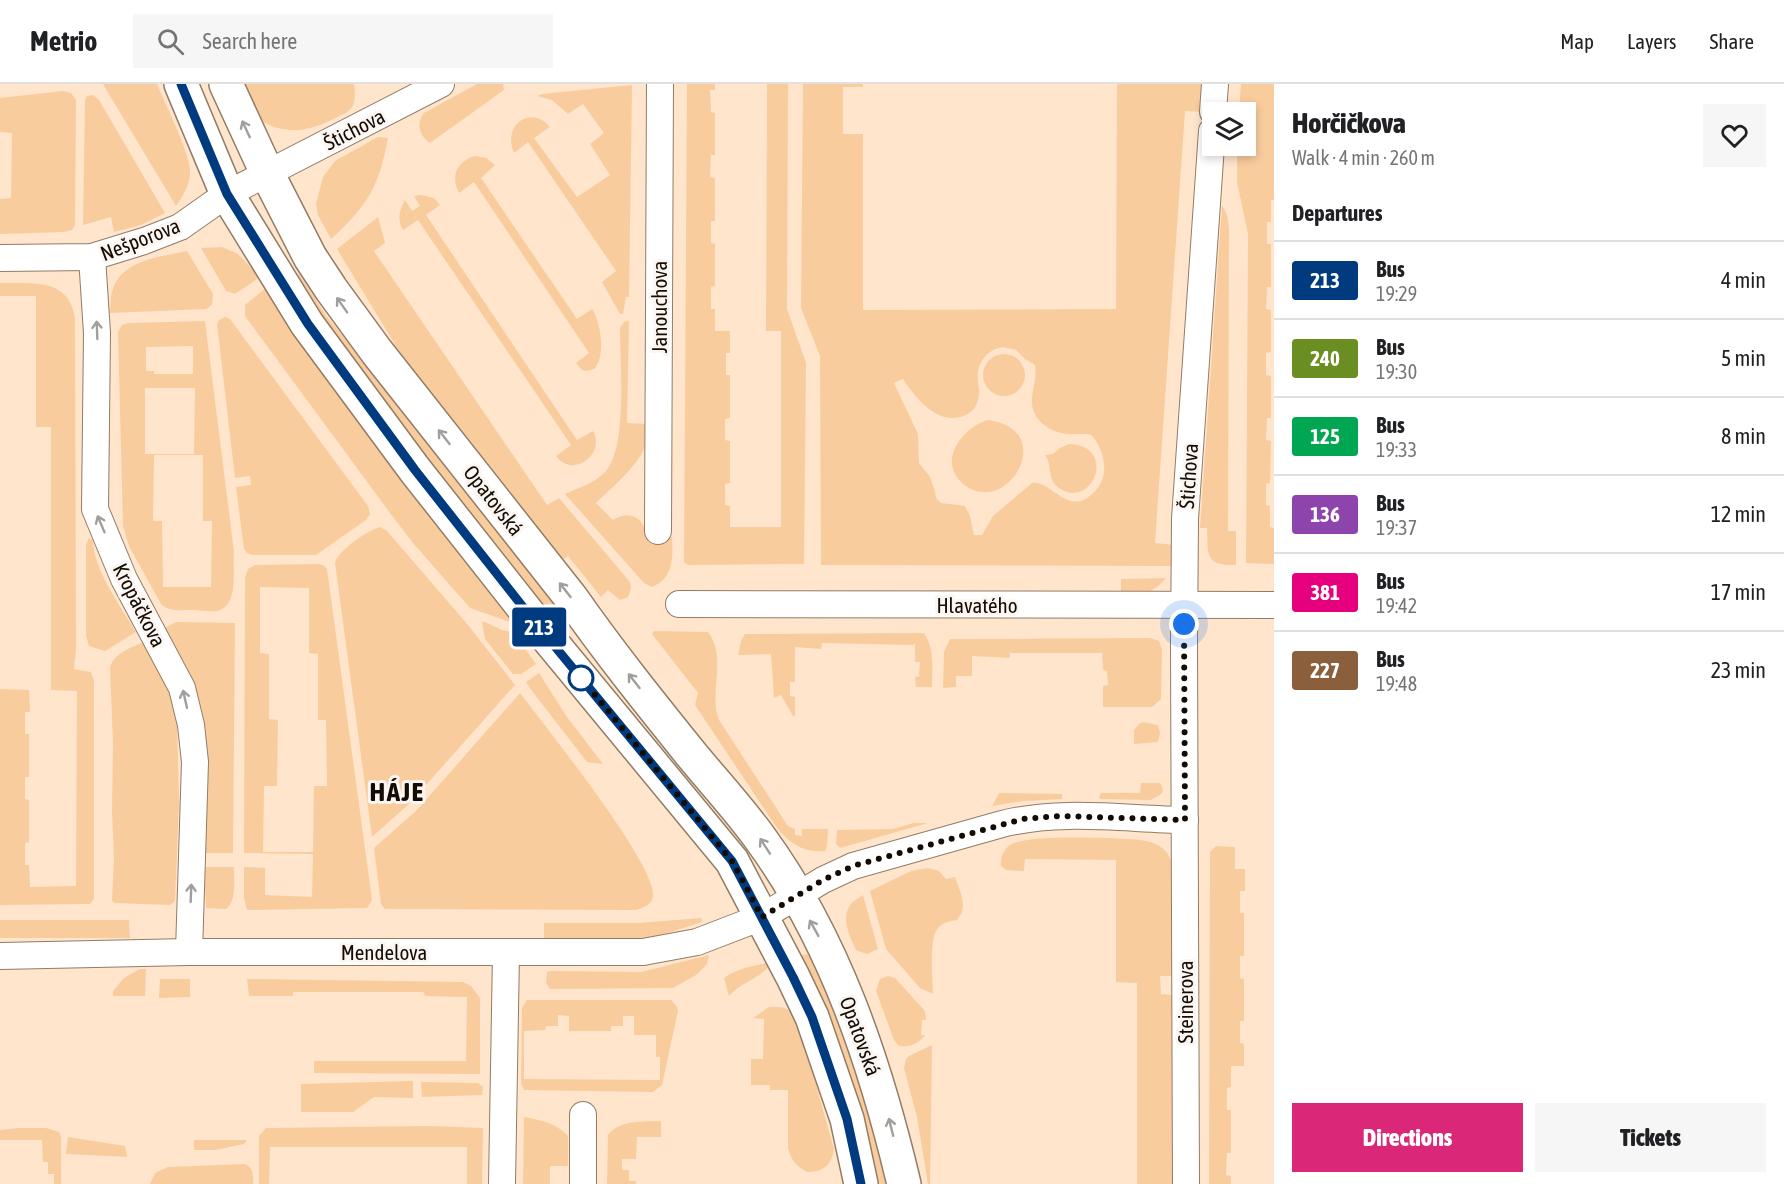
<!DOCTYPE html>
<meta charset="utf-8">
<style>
:root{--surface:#fff;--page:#f6f6f6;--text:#202124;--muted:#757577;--line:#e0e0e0;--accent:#db2777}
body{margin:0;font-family:"Asap Condensed",sans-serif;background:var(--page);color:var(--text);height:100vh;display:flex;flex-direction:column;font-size:22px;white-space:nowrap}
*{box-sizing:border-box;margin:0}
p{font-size:20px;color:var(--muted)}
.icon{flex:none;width:33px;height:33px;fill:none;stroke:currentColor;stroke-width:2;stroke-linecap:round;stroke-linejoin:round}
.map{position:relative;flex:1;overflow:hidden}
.drawer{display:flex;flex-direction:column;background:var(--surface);width:510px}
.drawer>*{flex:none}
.badge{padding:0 12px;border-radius:4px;font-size:21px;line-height:39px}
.controls{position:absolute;left:1202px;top:18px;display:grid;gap:12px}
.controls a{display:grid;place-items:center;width:54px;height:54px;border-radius:0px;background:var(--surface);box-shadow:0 3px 9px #0003;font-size:30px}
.you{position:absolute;width:30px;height:30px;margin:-15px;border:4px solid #fff;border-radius:50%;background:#1a73e8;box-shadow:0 0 0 9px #1a73e833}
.map>.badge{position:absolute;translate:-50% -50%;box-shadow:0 0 0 3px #fff}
h2{padding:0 18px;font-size:22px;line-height:54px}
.round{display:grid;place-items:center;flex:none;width:63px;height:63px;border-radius:0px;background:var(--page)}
.head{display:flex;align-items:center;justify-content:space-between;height:102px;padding:0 18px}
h1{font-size:28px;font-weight:800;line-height:45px}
.button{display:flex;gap:12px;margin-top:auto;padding:12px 18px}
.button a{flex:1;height:69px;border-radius:0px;background:var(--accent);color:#fff;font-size:24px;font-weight:800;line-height:69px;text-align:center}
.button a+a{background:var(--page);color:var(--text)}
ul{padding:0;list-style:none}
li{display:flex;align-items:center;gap:18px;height:78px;padding:0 18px;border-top:2px solid var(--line)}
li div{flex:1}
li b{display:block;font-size:22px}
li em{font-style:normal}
li .badge{min-width:66px;font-weight:700;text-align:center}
header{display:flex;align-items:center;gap:36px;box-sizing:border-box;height:84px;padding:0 30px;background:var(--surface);border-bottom:2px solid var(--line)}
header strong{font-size:28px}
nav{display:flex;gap:33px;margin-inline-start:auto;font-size:21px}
.search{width:420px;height:54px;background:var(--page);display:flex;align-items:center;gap:15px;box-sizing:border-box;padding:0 21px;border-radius:0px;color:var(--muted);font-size:22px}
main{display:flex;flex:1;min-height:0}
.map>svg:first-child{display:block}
</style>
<header>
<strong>Metrio</strong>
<div class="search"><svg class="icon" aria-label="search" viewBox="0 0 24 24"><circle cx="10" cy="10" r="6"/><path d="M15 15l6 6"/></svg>Search here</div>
<nav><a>Map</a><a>Layers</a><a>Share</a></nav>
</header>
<main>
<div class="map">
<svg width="1274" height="1100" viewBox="0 0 1274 1100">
<rect width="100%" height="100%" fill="#ffe5cc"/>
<!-- green -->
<g fill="#f9cc9e" fill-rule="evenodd">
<path d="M103,0H157C165,20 193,74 190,92C188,104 183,112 176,122Z"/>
<path d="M241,0H354C355,7 356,17 352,23C349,28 342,31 337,33C311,47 288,52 261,37Z"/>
<path d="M477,0H503L504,6L430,59C419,52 416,39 424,29Z"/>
<path d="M687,0H715V6H710L711,28L715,29V71H711L710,93L715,94V137H711V159L715,160V202L711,203V225H715V247H730V269H726V291H730V334L725,335V356L730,357V399L725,400V421L730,422V443H781V247H766L767,0H788L787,225L806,279L804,480L688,481L684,478Z"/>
<path d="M803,0H863V3H843V50H863V226L1116,225L1117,0H1205L1204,28L1185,27L1155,459L1175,461L1173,482L821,481L820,272L801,224ZM1002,263L1016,266L1025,275L1035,281C1037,292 1033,303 1032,314C1030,334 1048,348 1067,350C1076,351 1083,349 1091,351C1099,359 1103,370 1104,381C1105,391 1102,400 1095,407C1069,436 1051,395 1032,399L993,432L982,451H974L970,432L965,422L941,419L936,414L935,407L930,393L919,379L918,350L894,299L903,295C914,312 936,340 960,333C968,331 974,327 977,319C983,305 973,292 981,279C985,270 993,265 1002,263Z"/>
<path d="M1241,0H1274V116H1271V138H1267V160H1271V203H1267L1266,225L1271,226V268L1266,269V291L1271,292V334H1267L1266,356L1271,357L1270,399L1266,400V421L1270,422V443L1274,444V480L1246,479L1248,150L1237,98V62H1245V28H1239Z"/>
<path d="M632,1L629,213H626L623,230H620L602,198L616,187L528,58L514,69C502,42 530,20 550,43L534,54L577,113L610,91L590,60L604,49L583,20L568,30L552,16L537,12L542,10Z"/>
<path d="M63,7L71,9L76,16L75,141L72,146L64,148L0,150V115L11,114L12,49L0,48V14Z"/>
<path d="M93,11L99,16L165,129L141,141L114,148L111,133L83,141L85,16L87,12Z"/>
<path d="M378,53L388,54C379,103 367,122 331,155L318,131L316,120L323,93L335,77Z"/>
<path d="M475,72L486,74L495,81L481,94L577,235L592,225C601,237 606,274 594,285L586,287L582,286L576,279L589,269L474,98L459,109C450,92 457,77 475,72Z"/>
<path d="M421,111L434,114L440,121L426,131L577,356L593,347C606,370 573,395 556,372L571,361L418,136L403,146C397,136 399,126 405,116L412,127L420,122L414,112Z"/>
<path d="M1222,121L1227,131L1229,144L1228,447H1236V481C1205,482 1208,471 1207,444H1200Z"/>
<path d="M378,133L385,159L374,167L547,421L559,414L630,498L631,504L628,513L620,516L608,506L601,513L568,472L560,478L416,295L337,165Z"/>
<path d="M222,163L238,170L260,193L235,210L226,207L201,164Z"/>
<path d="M187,167L213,210L212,221L206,225L110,229C111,221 110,212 113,205C123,175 161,173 187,167Z"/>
<path d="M299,190L327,233L384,301L555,520L546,527C459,418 371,309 294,192Z"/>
<path d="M0,199C33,200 68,193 75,234L76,565L74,585L91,588L94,597V815L90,820L0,821V605L29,606L30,628H25V650H29V693H25V715L29,716V758L25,759V781H29L30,803L76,802L77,607L51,606V343H36V212H0Z"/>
<path d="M266,204L521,542L470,524L413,459L393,433L245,232V221Z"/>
<path d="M225,233L230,235L368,422L370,430L366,436L316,471H252L247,469L244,465L236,403L251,401L250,392L235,394L217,240L219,236Z"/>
<path d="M205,237L234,468C232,485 240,522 217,527C209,528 200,526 193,526C181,526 169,528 161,520L129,462L123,442L118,248L122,241L129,239ZM193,262V290H154V287H146V263ZM145,304H195L194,370H145ZM154,371H203V437H212L211,503H163L162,437H153Z"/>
<path d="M629,237L627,339L647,340C647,346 648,353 646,359C642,379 610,405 596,419L613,436C630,425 644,434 647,452L672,453C673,473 674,494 652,503L644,499L565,410C578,404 595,399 605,388C628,365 620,277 620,244L624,238Z"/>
<circle cx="1004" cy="291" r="21"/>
<path d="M988,336C1061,346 1005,437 962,399C937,376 963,343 988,336Z"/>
<path d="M1069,360C1119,362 1092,427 1059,404C1046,395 1053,381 1045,371L1053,370L1060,364Z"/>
<path d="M380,443L387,447L468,541L515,601L410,719L372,753L335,479C337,467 368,446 380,443Z"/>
<path d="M89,454L93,456C93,485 121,523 136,548L105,567L89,562L86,552V461Z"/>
<path d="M255,481L317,480L323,481L327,485L372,816L367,824L247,826L244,814V783L265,784V811L312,813L313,770L244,769L245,494L248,485ZM260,503L309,504V569L318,570V636H326L327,702H314L313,768H263L264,702H277L278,636L269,635V570L260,569Z"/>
<path d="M1166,494C1153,510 1140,511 1121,513V495Z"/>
<path d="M176,538L235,539L233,769H205C205,719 211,648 195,602C188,581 175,563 163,545Z"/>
<path d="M485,538L502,546L513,548L536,580L521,590H513L485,555L482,538Z"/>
<path d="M654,547L708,548C728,574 708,609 719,636L788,742L795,745V751L802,752V745H828L827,762L825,767C804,769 790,760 777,744L695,621L698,609L652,550Z"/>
<path d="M924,549C935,565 932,585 932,603H916L915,593L921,592L919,591L920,578H915V559L913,561L822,559L821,565L795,563V598H790V612L795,613V632H793L781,611L774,614L771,570L738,571L741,557L745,550Z"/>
<path d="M1150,554L1159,557L1162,566L1161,615L1152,623H1103V602L1108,601L1107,587L1103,586L1102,568L1101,569H1011L1010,568V574L972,572V592H956V603L943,604L944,568L950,555Z"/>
<path d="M143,558L170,609L177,637L179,719L175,817L170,821L115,819L112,817L114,774L112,729L113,659L110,584C113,570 130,564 143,558Z"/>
<path d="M539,589L567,633L603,680L587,678L532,607L526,598Z"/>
<path d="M520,609C544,641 657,781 653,812C652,821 644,823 636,826L385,825L381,820L374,764L417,726Z"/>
<path d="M1144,638L1158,641L1160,649L1158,658L1134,660V646L1140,639Z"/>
<path d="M1141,699H1160C1168,711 1156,712 1151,716L1100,715L1099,713L1101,709H1140Z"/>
<path d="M999,709L1062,710V715L1023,717L992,722Z"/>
<path d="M914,739H928L840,764L836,760L837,746L893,745Z"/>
<path d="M1110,754C1130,756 1162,752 1171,776V873H1179V892H1160L1161,910L1172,911V949L1180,950L1179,979L1172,980V1100H1137V899L1116,898V776L1025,775L1024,787L1006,786L1001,782C1000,775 1003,766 1010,761C1026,751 1088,754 1110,754Z"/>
<path d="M1216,762L1235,763V785H1245V807H1240V829H1244V872H1240V894L1244,895V937H1240V959L1244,960V982H1231V1003L1227,1004V1026H1231V1069H1227L1226,1091L1231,1092V1100H1209L1210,768Z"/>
<path d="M204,783H234C234,796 237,816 226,825L206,824Z"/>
<path d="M928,784L939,787L946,795L955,793C960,808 969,823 957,836C951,837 944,838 939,843C928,853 933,894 933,910L920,904L886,865L870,807L911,787Z"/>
<path d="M863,811L878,865L867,870L856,866C850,853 840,833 851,820C853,817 859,814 863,811Z"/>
<path d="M701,834L702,838L643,857H544V839H639Z"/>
<path d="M0,836H129L130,854H0Z"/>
<path d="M808,870L845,950L862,1003L886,1100H875L796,873Z"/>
<path d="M709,871L707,880L696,891L673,904L550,905L546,899L547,888L550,887L641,888Z"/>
<path d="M770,878V881C759,895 741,898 729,912L724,894C737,884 754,882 770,878Z"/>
<path d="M140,885H146L145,912H113V907L124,894Z"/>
<path d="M888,892L895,894L925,927L926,936H922L921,951H925C920,959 907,965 898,961L894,956L876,907L880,895Z"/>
<path d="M160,895H190V913L159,914Z"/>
<path d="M247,895L463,898L471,902L480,914V990L314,989V977H466L467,913L425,912L424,908H293V912H249Z"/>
<path d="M527,916H671L677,923L678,927L662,1001L653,1008L524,1006L521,999L522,924ZM558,931L569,932V947H611V942H623V932H634V951H656V973H660V996L524,995V947L545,946L546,942H558Z"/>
<path d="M769,923C785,922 793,925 799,940L834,1065C832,1081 823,1088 807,1088C796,1082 791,1076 788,1064V1006H770V1001H751V975H763L764,935L753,934Z"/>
<path d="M932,961L930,1100H928L917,1033L904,984L906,975L909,972Z"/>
<path d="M413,997V1014L374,1013L353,1028H301V1000Z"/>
<path d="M421,998L478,999L483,1003L482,1011L422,1013Z"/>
<path d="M524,1033C541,1036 556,1039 568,1052V1082H550V1100H523Z"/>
<path d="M661,1037V1053H637L636,1075H622V1086H629V1097H636V1100H607L608,1051C621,1035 642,1038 661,1037Z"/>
<path d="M430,1042L483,1044L482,1100H467V1063H270L269,1100H259V1052L266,1044Z"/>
<path d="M18,1044H46L59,1048L61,1053V1100H54V1090H48V1078H43L42,1056H0V1046Z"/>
<path d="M68,1053L125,1062L127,1073L66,1070Z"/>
<path d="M194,1056H247L244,1060L215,1066H194Z"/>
<path d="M245,1080C254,1084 253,1091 253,1100H150L155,1089L168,1083Z"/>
</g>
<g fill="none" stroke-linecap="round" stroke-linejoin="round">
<!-- street casing -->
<g stroke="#937c65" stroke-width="28">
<g id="street">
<path d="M1213,28L1215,0"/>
<path d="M92,173L97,249L95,425L124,495L182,604L191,641L195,678L189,868"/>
<path d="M0,174L92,173L144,157L180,143L227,110L441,0"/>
<path d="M658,447L660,0"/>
<path d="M679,520L1274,521"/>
<path d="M0,872L189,868H643L697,858L762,833L823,796L853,782L1002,740C1061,725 1124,735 1185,736"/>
<path d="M502,1100L506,869"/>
<path d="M583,1100V1031"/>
<path d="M1186,1100L1184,559L1185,435L1212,47"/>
</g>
</g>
<!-- secondary casing -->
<g stroke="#937c65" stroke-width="36">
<g id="secondary">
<path d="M181,0L227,110L307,240L415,386L538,542L732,777L793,893L812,933L847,1035L861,1100"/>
<path d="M226,0L267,89L310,173L331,205L377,268L572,515C609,568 650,619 691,670C714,698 739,725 760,754C835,857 875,978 904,1100"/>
</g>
</g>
<!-- street -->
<use href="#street" stroke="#fff" stroke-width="26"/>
<!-- secondary -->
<use href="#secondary" stroke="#fff" stroke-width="33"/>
</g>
<!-- one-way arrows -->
<defs><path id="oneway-shaft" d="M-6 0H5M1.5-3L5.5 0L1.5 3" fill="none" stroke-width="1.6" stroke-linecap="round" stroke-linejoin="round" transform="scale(1.5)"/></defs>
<g stroke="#a19e9b">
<use href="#oneway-shaft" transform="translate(246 45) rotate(-115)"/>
<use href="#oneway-shaft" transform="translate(342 221) rotate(-125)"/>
<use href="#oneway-shaft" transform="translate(97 246) rotate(-92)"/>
<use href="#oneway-shaft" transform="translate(444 353) rotate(-128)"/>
<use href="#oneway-shaft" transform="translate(101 440) rotate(-113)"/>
<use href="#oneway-shaft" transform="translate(565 506) rotate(-128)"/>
<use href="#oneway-shaft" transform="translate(634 597) rotate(-128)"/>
<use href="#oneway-shaft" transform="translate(185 615) rotate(-103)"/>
<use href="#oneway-shaft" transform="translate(765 762) rotate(-123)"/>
<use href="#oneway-shaft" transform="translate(191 809) rotate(-88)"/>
<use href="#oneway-shaft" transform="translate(814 844) rotate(-119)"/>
<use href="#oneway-shaft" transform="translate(891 1043) rotate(-104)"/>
</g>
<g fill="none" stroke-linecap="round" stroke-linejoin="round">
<!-- line casing -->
<g stroke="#fff" stroke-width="14">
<path id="line" d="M181,0L227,110L308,240L415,386L538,542L732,777L793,893L812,933L847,1035L861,1100"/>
</g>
<!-- line -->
<use href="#line" stroke="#003b80" stroke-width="9"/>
<!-- walk -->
<path stroke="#140c04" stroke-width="6" stroke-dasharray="0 10.8" d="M581,594L732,777L762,833L823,796L853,782L1023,735L1059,732L1185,736L1184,540"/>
</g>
<!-- markers -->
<circle fill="#fff" stroke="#003b80" stroke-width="3" cx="581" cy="594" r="12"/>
<g text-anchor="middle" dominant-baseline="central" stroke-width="6" stroke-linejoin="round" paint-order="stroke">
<!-- street labels -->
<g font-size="21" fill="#140c04" stroke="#fbf6f1">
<text transform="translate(354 45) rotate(-27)">Štichova</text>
<text transform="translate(140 155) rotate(-21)">Nešporova</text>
<text transform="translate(659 223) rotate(-90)">Janouchova</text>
<text transform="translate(1188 392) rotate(-86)">Štichova</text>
<text transform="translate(494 416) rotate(52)">Opatovská</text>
<text transform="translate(140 521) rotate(63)">Kropáčkova</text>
<text x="977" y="521">Hlavatého</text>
<text x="384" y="868">Mendelova</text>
<text transform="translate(1185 918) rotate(-90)">Steinerova</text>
<text transform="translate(861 952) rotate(70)">Opatovská</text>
</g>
<!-- district labels -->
<g font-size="27" font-weight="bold" letter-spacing="1.5" fill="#140c04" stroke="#fbf6f1">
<text x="397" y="707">HÁJE</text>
</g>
</g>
</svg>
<div class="controls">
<a><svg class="icon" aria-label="layers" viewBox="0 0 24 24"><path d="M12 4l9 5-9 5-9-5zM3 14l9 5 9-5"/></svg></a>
</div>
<div class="you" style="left:1184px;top:540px"></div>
<b class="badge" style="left:539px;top:543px;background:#003b80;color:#fff">213</b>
</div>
<section class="drawer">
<div class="head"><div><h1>Horčičkova</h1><p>Walk · 4 min · 260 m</p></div><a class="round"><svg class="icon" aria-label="heart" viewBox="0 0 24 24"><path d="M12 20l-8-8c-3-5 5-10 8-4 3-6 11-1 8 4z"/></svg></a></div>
<h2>Departures</h2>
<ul>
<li><span class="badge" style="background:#003b80;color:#fff">213</span><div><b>Bus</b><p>19:29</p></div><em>4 min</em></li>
<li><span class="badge" style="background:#6b8e23;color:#fff">240</span><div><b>Bus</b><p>19:30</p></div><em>5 min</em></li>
<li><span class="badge" style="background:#00a651;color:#fff">125</span><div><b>Bus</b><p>19:33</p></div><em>8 min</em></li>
<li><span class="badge" style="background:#8e44ad;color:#fff">136</span><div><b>Bus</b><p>19:37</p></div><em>12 min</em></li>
<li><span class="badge" style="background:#e6007e;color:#fff">381</span><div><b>Bus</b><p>19:42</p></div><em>17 min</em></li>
<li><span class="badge" style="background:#8b5e3c;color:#fff">227</span><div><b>Bus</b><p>19:48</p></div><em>23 min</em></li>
</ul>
<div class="button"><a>Directions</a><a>Tickets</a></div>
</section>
</main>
